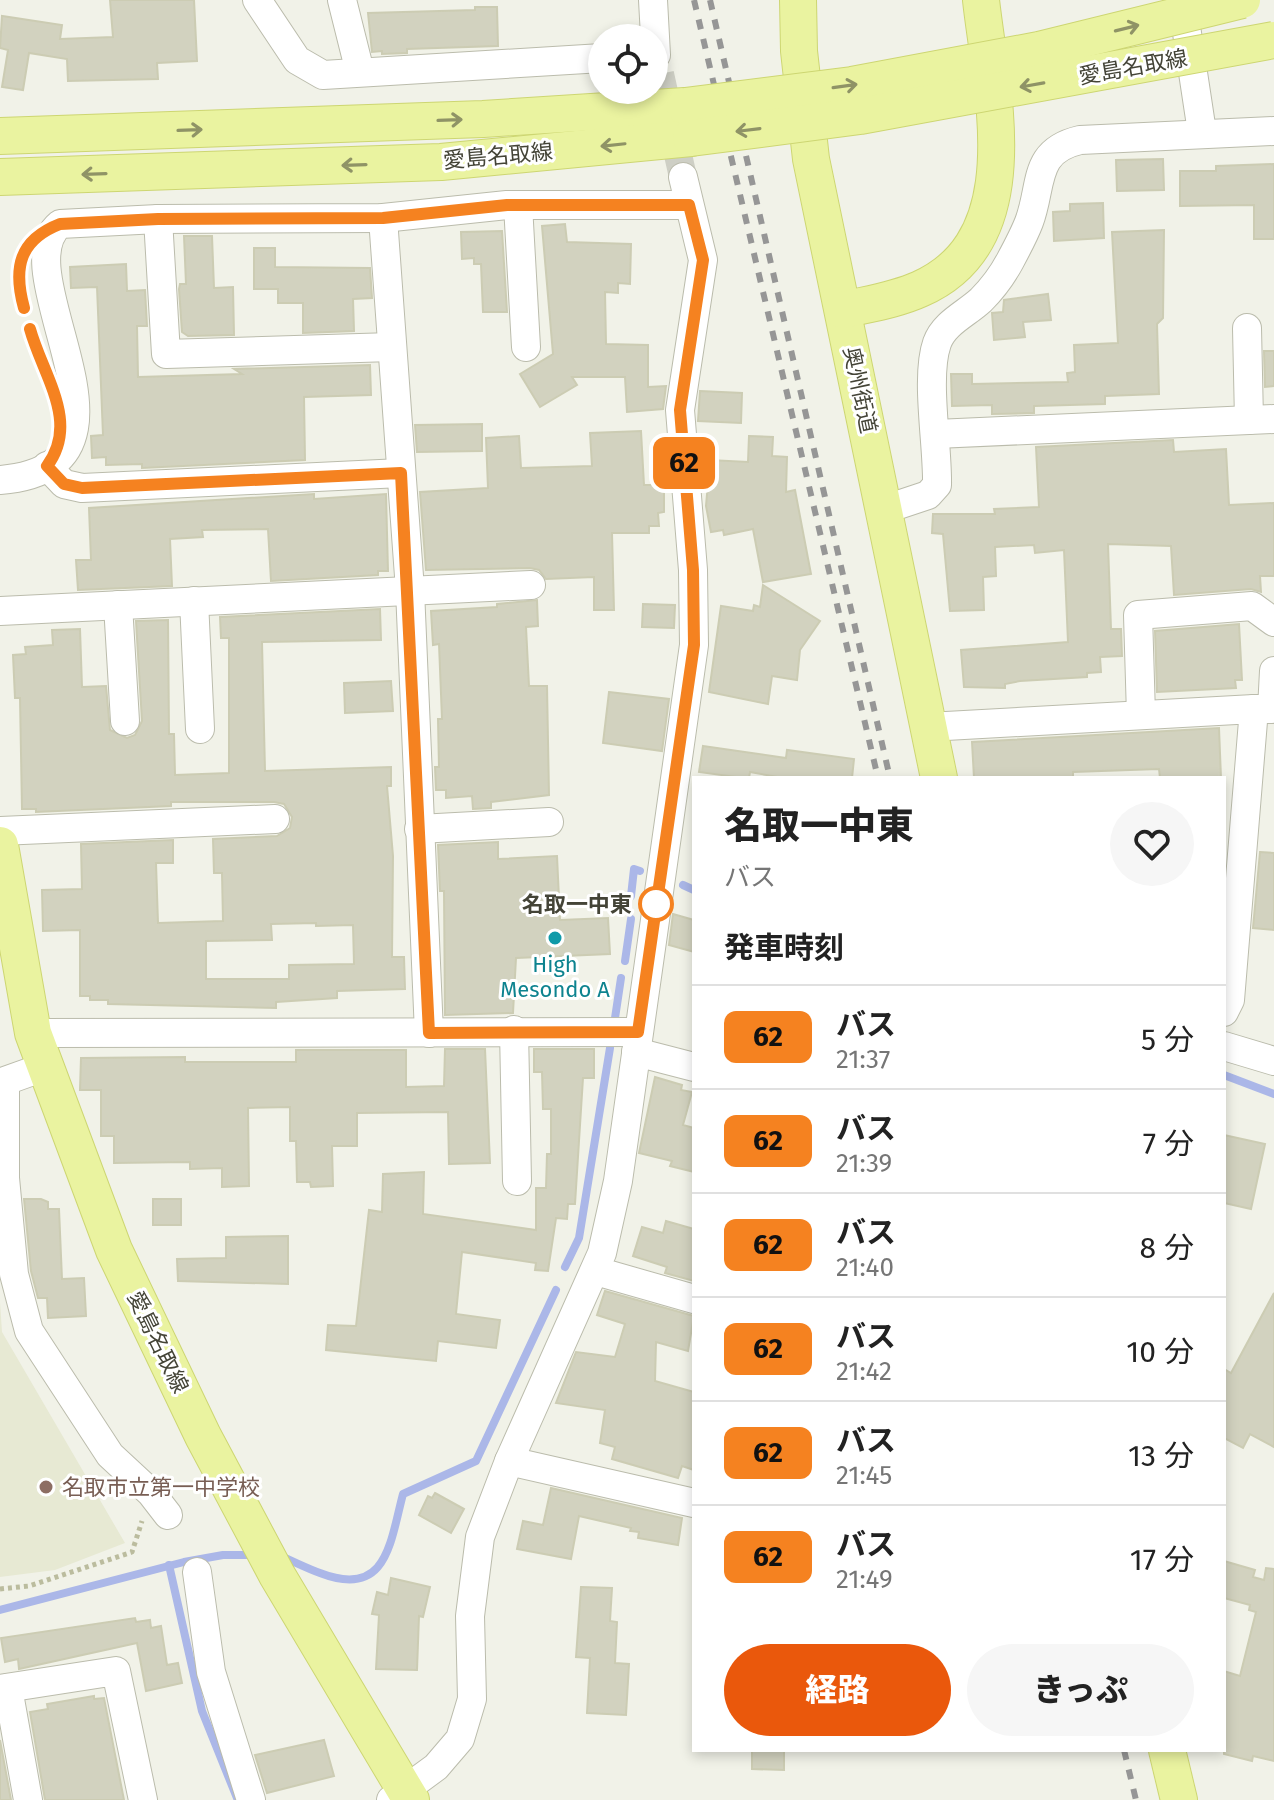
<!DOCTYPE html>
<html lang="ja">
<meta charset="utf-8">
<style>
:root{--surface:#fff;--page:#f6f6f6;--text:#222;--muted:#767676;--line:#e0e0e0;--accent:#ea580c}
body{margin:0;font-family:"Fira Sans","Noto Sans JP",sans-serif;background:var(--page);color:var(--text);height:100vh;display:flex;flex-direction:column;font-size:30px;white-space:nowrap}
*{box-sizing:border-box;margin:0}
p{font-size:26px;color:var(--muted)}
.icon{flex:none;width:44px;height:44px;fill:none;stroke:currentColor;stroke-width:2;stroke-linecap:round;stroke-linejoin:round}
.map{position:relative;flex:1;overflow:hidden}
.panel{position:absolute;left:692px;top:776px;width:534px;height:976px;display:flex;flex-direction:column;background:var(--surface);border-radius:0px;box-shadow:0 4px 12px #0003}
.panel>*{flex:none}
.badge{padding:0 16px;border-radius:12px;font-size:28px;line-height:52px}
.controls{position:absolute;left:588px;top:24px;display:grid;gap:16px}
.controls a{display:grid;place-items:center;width:80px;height:80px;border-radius:50%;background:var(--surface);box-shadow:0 4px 12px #0003;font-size:40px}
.map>.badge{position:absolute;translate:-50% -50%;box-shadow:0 0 0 4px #fff}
h2{padding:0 32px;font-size:30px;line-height:72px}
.round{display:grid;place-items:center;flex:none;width:84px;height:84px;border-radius:42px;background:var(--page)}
.summary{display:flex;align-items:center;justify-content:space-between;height:136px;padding:0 32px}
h1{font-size:38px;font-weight:800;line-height:60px}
.cta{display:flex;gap:16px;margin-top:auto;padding:16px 32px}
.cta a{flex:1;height:92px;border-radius:48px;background:var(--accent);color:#fff;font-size:32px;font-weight:800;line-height:92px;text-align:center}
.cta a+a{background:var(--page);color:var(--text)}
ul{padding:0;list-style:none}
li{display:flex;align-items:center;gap:24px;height:104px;padding:0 32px;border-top:2px solid var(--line)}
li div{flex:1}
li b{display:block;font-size:30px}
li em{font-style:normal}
li .badge{min-width:88px;font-weight:700;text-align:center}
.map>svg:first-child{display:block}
</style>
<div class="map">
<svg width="1274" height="1800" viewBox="0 0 1274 1800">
<rect width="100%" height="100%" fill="#f1f2e8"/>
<!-- education -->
<path fill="#e7e9d3" d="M0,1302L2,1332L125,1543L55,1570L0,1577Z"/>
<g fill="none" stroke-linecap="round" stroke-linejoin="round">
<!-- stream -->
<g stroke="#abb7e8" stroke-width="8">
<path d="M683,885L694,890"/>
<path d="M631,896L634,869L640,871"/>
<path d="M625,961L631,919"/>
<path d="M615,1018L621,978"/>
<path d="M1224,1075L1274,1094"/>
<path d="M565,1267L579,1238L610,1048"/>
<path d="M280,1556C293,1561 306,1568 320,1573C387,1599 390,1543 403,1494L476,1461L556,1290"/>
<path d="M169,1565L202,1711L237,1798"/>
<path d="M0,1610L184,1562L223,1555H254"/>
</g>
</g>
<!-- building -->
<g fill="#d2d2bf" stroke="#ccccb3" stroke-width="2" fill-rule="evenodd">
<path d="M110,0H194L197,61L157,63L158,79L68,81L67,59L29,53L23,90L2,87L8,50L0,48L2,16L62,25L60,39L113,37Z"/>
<path d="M475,7H497L498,46L407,49V53L382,54V51L372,52L368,13L475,10Z"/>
<path d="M1163,159L1164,190L1117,191L1116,160Z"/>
<path d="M1274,164V239H1254V205L1180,206V171H1216V166Z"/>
<path d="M1103,203L1104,238L1054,241L1053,212L1070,211V204Z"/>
<path d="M565,224L567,242L631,244L630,284L618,283V293L605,292L606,344L648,345V387L666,386L663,409L627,412L625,377H572L577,385L540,407L520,374L553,354L542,226Z"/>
<path d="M1164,230L1163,318L1157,324L1159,394L1105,396V404L1034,406V413L992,414V405L952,406L951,374H972V384L1068,382L1067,373L1075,372L1074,345L1118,343L1112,232Z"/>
<path d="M502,231L507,312H483L481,264H474V258L462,259L461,232Z"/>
<path d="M184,236H212L214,288L233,287L234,335L188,336L182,332L179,289L180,284H186Z"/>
<path d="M254,248H275V267L370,268L372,298L353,299L354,331L303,333V303H278V289H254Z"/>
<path d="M126,264L127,291L145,290L147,326H137L138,377L242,374L234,369L370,365L371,395L304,397L305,460L142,468V464L106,465V457L92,458L91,436L103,435L97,287L71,288L70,267Z"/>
<path d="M1048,294L1051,320L1023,322L1025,337L994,340L992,313L1003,312L1004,300Z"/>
<path d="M1264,351H1274V386L1265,387Z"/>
<path d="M700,391L742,393L741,423L698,421Z"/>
<path d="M482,424V451L417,452L415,425Z"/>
<path d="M641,431L644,485H664V512L658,513L659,526H649V533H612L614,610H594V577L546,579L539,570L530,568L426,570L420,492L488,488L486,438L519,436L521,468L592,466L590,433Z"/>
<path d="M749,436L773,437L772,456L787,457L786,492L795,490L811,574L763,582L753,529L724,535L723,530L711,532L706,506L710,460L748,462Z"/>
<path d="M1173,440L1174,452L1226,449L1229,505L1274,503V576H1260L1261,592L1251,589L1174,595L1171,546L1108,544L1111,629H1121L1122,656L1100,657L1101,672L1087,673V677L1020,681L1005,684V688L964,687L961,650L1068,642L1064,550L1035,553L1034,545L995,547L996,576L983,577L984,610L950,611L943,534L932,533L933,514H995L994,509L1039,507L1036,447Z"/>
<path d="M314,494V499L386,494L388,571H378V575L271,581L268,529L202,530L203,537L170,539L172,586L78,590L76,560H91L89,508Z"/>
<path d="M763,585L820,621L800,650L797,680L772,676L768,704L709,692L721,606L753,611L754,605L760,607Z"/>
<path d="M537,600L538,626L526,627L529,686H547L549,795L491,802V808L473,809L472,796L446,798V790H436L435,767H439L438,719H442L439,644L433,645L431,611L497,607V604Z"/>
<path d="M643,604L675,605L674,628L642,627Z"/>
<path d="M380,609L381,640L262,642L265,771L391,767V786H387L393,856L392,957H404L405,989L337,991V998L276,1002V1008L108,1004V1000H90V996H80V930L43,931L42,890L82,889L81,844L173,840V863H156L158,923L223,921L222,873H214L213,839L277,836L290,828L292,817L284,804L274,802H171V806L36,812V809H22L20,698H15L13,655L26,654L25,647L53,645L52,630L80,629L82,687L106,686L110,730L127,738L135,735L142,721L136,621L168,620L169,734H174L175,775L229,773V638H221L220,617ZM316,923V926L353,925L354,964L289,965V979H206V941L272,940L271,924Z"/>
<path d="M1239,624L1242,680H1235L1236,688L1157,692L1155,631Z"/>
<path d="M391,681L393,711L345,713L344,683Z"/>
<path d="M609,692L669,699L662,751L603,743Z"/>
<path d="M1219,728L1221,778H1160L1159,769L1073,772V778H974L972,742Z"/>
<path d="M703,746L786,758L787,750L854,759L852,778H783L750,772L749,778H743L699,772Z"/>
<path d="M498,842V859L557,856L560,920L608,918L610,954L516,958L513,1013L445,1015L444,891H440L438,845Z"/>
<path d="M1260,852L1274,853V930L1253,928Z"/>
<path d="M673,914L694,920V952L669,945Z"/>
<path d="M445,1049H485L490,1163L449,1164L448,1112L357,1113V1146H332L333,1186L311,1187L310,1182H297L296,1141H290V1107L248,1108L249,1186L222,1187V1168L190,1169V1162L114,1163V1136H101V1090H80L81,1058L185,1057V1062H296V1050H406V1087L444,1086Z"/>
<path d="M534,1049H594V1078H583L575,1204H568L567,1219L556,1218L548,1271L535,1270L536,1263L462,1252L456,1314L500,1320L496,1348L438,1341L436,1361L326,1350L328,1325L356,1326L369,1210L382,1212L383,1174L424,1172L423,1214L536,1230V1188H546L547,1154H551V1109H543L542,1072H534Z"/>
<path d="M655,1077L682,1085L681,1090L692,1092L683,1125L694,1128V1172L670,1166L672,1161L639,1153Z"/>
<path d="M1224,1135L1265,1144L1251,1209L1224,1203Z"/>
<path d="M24,1199H41L48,1202V1209H59L62,1279L84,1278L86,1316L48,1318L47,1298H38L31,1271Z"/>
<rect x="153" y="1199" width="28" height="26"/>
<path d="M666,1221L694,1229V1281L665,1273L667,1267L633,1256L642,1227L663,1233Z"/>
<path d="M288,1236V1284L178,1281L177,1259L226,1258V1237Z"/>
<path d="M605,1291L694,1316L688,1351L656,1342L655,1381L694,1392V1470L682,1466L678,1478L612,1459L615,1447L600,1443L605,1410L556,1403L576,1352L615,1357L625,1324L597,1315Z"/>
<path d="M1274,1293V1447L1250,1434L1243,1448L1224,1438V1369L1231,1373Z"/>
<path d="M551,1488L682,1518L678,1545L638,1538L639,1532L630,1531L631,1528L579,1516L571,1559L517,1549L523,1521L543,1525Z"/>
<path d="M435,1493L464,1509L451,1533L419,1515L428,1496L432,1498Z"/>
<path d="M1224,1561L1255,1570L1253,1577L1264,1580L1266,1568L1274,1569V1761L1253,1756L1252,1761L1224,1754V1671L1240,1676L1256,1612L1249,1610L1250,1605L1224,1598Z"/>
<path d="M391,1578L430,1587L423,1617L419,1616L417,1670L376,1669L379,1615L372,1614L377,1592L388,1595Z"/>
<path d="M581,1587L612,1588L610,1621L617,1622L615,1663L629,1664L626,1715L587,1713L590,1658L576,1657Z"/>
<path d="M135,1618L136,1622L150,1620L151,1628L161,1626L167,1665L178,1663L182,1683L146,1691L137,1643L19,1669L18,1659L5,1662L1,1638Z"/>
<path d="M94,1696V1699L104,1698L124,1800H45L30,1712L48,1709L47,1704Z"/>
<path d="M0,1740L11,1800H0Z"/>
<path d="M324,1740L334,1776L267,1793L255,1755Z"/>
<path d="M752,1750H784V1770L752,1769Z"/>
</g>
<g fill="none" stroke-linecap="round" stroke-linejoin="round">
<!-- minor-tunnel -->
<path stroke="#cecfc5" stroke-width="28" stroke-dasharray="28 14" stroke-linecap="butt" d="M660,74L683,177"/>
<!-- minor casing -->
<g stroke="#bbbcac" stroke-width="30">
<g id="minor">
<path d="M257,0L297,60L323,75L602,58"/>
<path d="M342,0L360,72"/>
<path d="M653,0L656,55"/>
<path d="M1182,0L1202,132"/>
<path d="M518,205L526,347"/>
<path d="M383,218L410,590L429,1033"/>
<path d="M158,219L166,354L392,347"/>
<path d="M1247,328L1249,420"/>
<path d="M936,434L1274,419"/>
<path d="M47,466L64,484L82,488L401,473"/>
<path d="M0,480C164,467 0,273 60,224L158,219L383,218L507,205H689"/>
<path d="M886,509L928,495L937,485C938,446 925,377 937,343C944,323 966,314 981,300C991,290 1003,274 1010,261C1017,248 1024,235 1029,222C1043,185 1032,151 1080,140L1274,131"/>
<path d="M194,601L200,729"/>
<path d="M118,605L125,721"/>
<path d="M0,611L531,585"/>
<path d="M1254,709H1272L1274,671"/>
<path d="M1141,715L1138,615L1252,606L1274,622"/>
<path d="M928,727L1254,709L1230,1000L1224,1012"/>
<path d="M419,829L549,822"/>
<path d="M0,831L275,819"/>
<path d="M514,1030L517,1181"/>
<path d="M33,1033L638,1032"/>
<path d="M1224,1046L1274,1061"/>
<path d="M636,1052L694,1067"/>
<path d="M44,1067L5,1081V1178L14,1274L29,1331L110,1455L151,1493L168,1515"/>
<path d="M596,1271L694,1299"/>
<path d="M509,1461L694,1503"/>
<path d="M197,1572L211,1672L251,1800"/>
<path d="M8,1688L28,1800"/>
<path d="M0,1689L116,1671L143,1800"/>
<path d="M391,1800L436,1767L460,1739L472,1699L470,1616L480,1537L509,1461L602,1253L618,1181L694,645L693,570L680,410L703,260L683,177"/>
</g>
</g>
<!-- major casing -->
<g stroke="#cdd672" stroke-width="38">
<g id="major">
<path d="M798,0L799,51L811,159L939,778"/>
<path d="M0,136L483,119L685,106"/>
<path d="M0,177L441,162L691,138"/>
<path d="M843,310C868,304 896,300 920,289C1031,240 991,92 981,0"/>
<path d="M0,845L33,1033L114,1250L203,1436L277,1575L411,1800"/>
<path d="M1167,1750L1179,1800"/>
</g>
</g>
<!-- path -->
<path stroke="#bbbc9e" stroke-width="5" stroke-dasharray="4 4" stroke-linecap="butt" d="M0,1589L29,1586L132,1552L142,1521"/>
<!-- minor -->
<use href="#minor" stroke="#fff" stroke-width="28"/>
<!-- major -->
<use href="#major" stroke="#eaf3a0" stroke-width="36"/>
<!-- rail -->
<g stroke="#969696" stroke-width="6" stroke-dasharray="10 10" stroke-linecap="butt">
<path d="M694,0L878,778"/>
<path d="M710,0L890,778"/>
<path d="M1124,1750L1136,1800"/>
</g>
<!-- major-bridge casing -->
<g stroke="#cdd672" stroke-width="38" stroke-linecap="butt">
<g id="major-bridge">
<path d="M685,106L852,85L1039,50L1242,0"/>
<path d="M691,138L860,116L1274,40"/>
</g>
</g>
<!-- major-bridge -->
<use href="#major-bridge" stroke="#eaf3a0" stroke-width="36"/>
</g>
<!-- one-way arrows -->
<defs><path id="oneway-shaft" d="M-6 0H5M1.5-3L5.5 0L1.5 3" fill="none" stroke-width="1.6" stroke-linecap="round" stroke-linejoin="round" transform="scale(2)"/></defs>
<g stroke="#8f9366">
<use href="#oneway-shaft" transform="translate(1127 28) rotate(-14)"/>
<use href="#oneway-shaft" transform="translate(1032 85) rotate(170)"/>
<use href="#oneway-shaft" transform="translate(845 86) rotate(-8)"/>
<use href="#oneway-shaft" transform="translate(450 120) rotate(-2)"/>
<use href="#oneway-shaft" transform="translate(190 130) rotate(-2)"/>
<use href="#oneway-shaft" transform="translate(748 130) rotate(173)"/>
<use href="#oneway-shaft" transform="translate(613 145) rotate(174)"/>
<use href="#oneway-shaft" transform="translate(354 165) rotate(178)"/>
<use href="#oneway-shaft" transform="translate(94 174) rotate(178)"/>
</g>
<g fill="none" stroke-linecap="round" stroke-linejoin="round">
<!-- line casing -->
<g stroke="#fff" stroke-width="18">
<path id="line" d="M24,308C13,268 19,240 60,224L158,219L383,218L507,205H689L703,260L680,410L693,570L694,645L638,1032L429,1033L401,473L82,488L64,484L47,466C80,422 43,376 30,329"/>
</g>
<!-- line -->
<use href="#line" stroke="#f58220" stroke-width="12"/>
</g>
<!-- markers -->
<circle fill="#fff" stroke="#f58220" stroke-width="4" cx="656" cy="904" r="16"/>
<circle fill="#0f9aa8" stroke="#fff" stroke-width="3" cx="555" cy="938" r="8"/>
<circle fill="#8d6e63" stroke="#fff" stroke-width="3" cx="46" cy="1487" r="8"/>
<g text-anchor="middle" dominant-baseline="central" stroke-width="6" stroke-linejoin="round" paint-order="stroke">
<!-- street labels -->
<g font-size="22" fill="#444437" stroke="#fff">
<text transform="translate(1133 67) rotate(-10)">愛島名取線</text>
<text transform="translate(498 156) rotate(-5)">愛島名取線</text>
<text transform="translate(860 390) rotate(78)">奥州街道</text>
<text transform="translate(158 1342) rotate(64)">愛島名取線</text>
</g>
<!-- stop labels -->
<g font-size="22" font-weight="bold" fill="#444437" stroke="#fff" text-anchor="end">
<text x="632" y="904">名取一中東</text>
</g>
<!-- culture labels -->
<g font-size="22" fill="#0d838f" stroke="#fff">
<text x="555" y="964">High<tspan x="555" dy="25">Mesondo A</tspan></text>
</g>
<!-- education labels -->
<g font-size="22" fill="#785e54" stroke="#fff" text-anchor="start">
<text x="62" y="1487">名取市立第一中学校</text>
</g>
</g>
</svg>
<div class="controls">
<a><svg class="icon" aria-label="locate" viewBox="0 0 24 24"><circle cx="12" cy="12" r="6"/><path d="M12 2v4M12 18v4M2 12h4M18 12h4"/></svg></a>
</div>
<b class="badge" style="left:684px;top:463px;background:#f58220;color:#111">62</b>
<section class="panel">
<div class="summary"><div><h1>名取一中東</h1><p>バス</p></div><a class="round"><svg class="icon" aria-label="heart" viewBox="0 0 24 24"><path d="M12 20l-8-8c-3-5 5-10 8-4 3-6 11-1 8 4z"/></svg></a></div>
<h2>発車時刻</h2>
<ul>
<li><span class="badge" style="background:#f58220;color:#111">62</span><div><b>バス</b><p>21:37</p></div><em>5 分</em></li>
<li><span class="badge" style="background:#f58220;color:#111">62</span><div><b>バス</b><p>21:39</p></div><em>7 分</em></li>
<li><span class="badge" style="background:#f58220;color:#111">62</span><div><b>バス</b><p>21:40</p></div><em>8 分</em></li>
<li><span class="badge" style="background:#f58220;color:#111">62</span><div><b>バス</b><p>21:42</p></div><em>10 分</em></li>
<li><span class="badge" style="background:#f58220;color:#111">62</span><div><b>バス</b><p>21:45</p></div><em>13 分</em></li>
<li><span class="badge" style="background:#f58220;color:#111">62</span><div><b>バス</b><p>21:49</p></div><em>17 分</em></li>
</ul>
<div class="cta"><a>経路</a><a>きっぷ</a></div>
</section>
</div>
